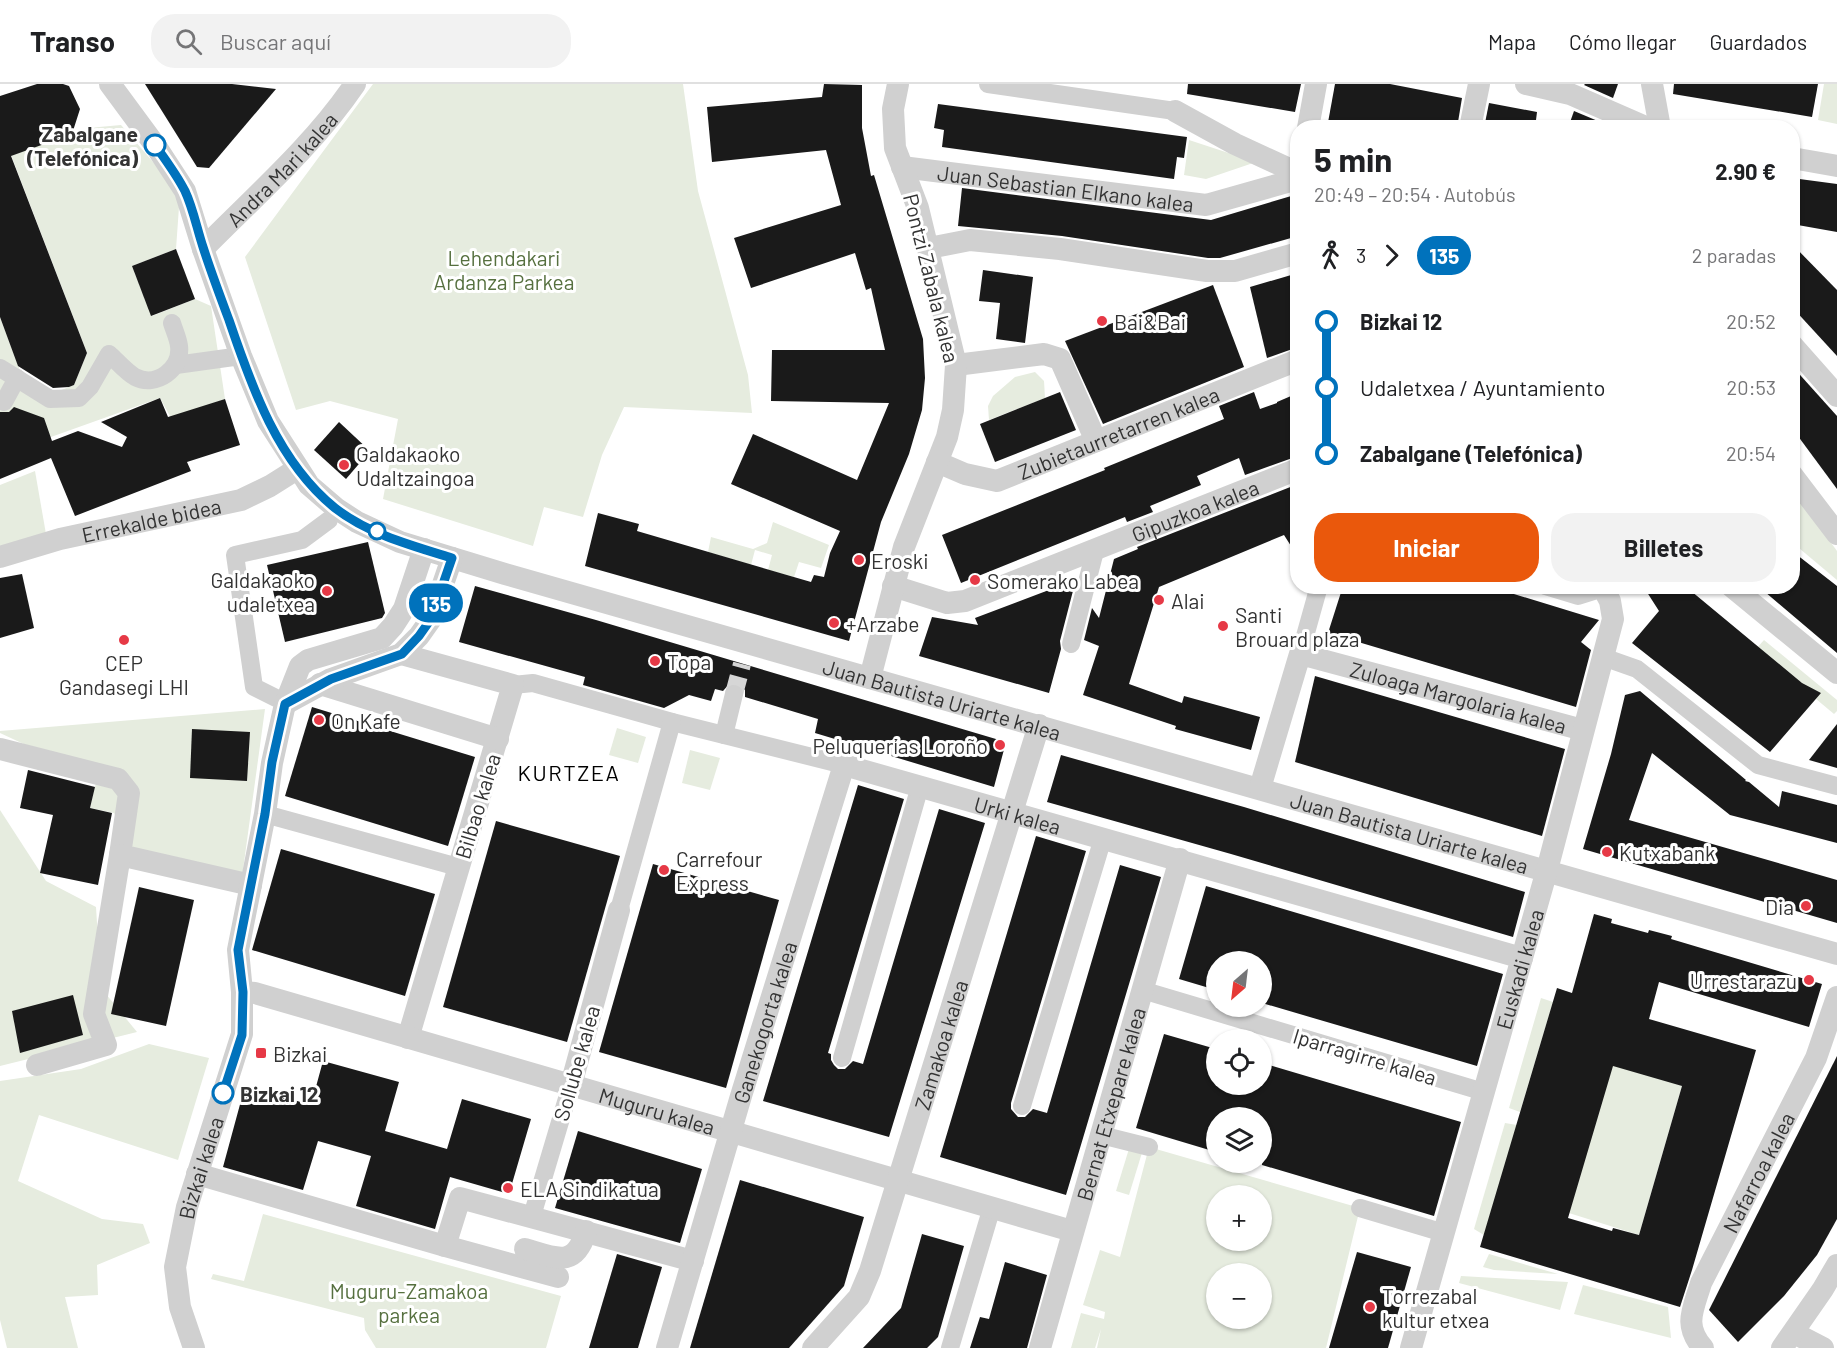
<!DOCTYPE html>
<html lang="es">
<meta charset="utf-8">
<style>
:root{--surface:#fff;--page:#f2f2f2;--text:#202124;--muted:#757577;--line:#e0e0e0;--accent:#ea580c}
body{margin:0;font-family:Barlow,sans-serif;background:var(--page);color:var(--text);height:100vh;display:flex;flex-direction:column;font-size:22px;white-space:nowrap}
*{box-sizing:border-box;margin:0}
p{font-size:20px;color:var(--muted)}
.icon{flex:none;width:33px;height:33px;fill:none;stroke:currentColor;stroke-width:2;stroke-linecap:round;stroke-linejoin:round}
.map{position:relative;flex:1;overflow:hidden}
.sheet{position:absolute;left:1290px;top:36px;width:510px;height:474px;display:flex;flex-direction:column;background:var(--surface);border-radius:24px;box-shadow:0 2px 4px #0004}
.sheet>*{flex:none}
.badge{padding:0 12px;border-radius:20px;font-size:21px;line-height:39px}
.needle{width:39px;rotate:208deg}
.buttons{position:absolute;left:1206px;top:867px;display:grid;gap:12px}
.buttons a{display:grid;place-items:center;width:66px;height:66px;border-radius:50%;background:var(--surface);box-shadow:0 2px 4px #0004;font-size:30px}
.map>.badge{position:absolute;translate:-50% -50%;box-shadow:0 0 0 3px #fff}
.legs{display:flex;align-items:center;gap:9px;height:66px;padding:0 24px;font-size:20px}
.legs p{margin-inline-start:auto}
.head{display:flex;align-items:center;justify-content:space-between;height:102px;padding:0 24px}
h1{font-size:33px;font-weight:700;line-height:45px}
.action{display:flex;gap:12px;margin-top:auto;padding:12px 24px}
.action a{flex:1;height:69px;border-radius:24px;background:var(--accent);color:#fff;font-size:24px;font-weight:700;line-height:69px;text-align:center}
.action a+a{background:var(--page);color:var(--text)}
ul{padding:0 24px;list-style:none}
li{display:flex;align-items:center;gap:21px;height:66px;font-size:22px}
li i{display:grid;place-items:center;width:9px;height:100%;margin:0 8px;background:currentColor}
li i::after{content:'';width:15px;height:15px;margin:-8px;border:4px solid;border-radius:50%;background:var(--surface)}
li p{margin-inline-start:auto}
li:first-child i{background:linear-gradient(#0000 50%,currentColor 0)}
li:last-child i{background:linear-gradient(currentColor 50%,#0000 0)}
header{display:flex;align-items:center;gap:36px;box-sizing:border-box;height:84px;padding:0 30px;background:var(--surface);border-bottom:2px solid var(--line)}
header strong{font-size:28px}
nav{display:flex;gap:33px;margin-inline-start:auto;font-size:21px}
.search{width:420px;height:54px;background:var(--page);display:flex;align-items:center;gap:15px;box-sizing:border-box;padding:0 21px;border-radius:24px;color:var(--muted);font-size:22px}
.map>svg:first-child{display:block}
</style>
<header>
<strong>Transo</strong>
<div class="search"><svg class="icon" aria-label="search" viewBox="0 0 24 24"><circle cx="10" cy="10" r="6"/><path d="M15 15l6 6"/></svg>Buscar aquí</div>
<nav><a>Mapa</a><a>Cómo llegar</a><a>Guardados</a></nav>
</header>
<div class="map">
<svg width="1837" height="1264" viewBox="0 0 1837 1264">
<rect width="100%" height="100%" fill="#fff"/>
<!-- green -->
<g fill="#e6ecdf" fill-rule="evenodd">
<path d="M373,0H683L698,107L748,291L752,329L624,323L602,371L583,433L544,423L533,462L383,415L398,335L330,317L296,326L245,173Z"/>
<path d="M1824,0H1837V40L1818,36Z"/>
<path d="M121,41L180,109L176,165L132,182L152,232L195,215L211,222L225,315L171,334L160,314L51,353L0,343V233L21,289L54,309L74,301L87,269L11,71L88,44Z"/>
<path d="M1189,56L1256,78L1206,95L1184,91Z"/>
<path d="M1035,288L1044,297L1045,314L989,336L988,322L993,312L1015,293Z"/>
<path d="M35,387L46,450L0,465V401Z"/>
<path d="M1795,409L1837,467V496L1793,459L1792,413Z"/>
<path d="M773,438L829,461L821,484L799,478L794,493L768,486L772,471L755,466L751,481L708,468L711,453L753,465L767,459Z"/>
<path d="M1764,556L1837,616V627L1834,630L1756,565Z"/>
<path d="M265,625L242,793L130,763L114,729L90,724L97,694L0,649V647Z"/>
<path d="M617,644L646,653L638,679L609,671Z"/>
<path d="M690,666L720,674L710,706L682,699Z"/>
<path d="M0,726L46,797L96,823L101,904L137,948L0,982Z"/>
<path d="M1541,914L1553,918L1520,1028L1509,1024Z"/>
<path d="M149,960L209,974L178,1076L39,1031L18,1097L102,1135L143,1140L150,1159L97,1181L98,1211L65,1213L78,1264H7L0,1236V997L81,985Z"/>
<path d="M1601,969L1682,1002L1639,1151L1553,1124Z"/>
<path d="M1505,1039L1517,1041L1484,1151L1474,1145Z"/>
<path d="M1132,1055L1145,1059L1129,1111L1116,1107Z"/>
<path d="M1149,1063L1360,1124L1326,1264H1097L1101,1245L1095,1264H1071L1081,1229L1104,1235L1105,1228L1083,1221L1100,1166L1120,1173ZM1216,1112H1262V1156H1216ZM1216,1190H1262V1234H1216Z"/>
<path d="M263,1130L561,1212L546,1264H376L365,1246L364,1234L211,1195L213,1190L244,1197Z"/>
<path d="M1489,1170L1558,1190L1494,1186L1483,1183Z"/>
<path d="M1461,1192L1568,1198L1560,1226L1459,1199Z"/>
<path d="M1583,1201L1668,1223L1671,1254L1574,1230Z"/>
</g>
<!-- building -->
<g fill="#1a1a1a" fill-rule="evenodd">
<path d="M37,0H63L69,2L80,25L72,50L11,72L87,269L74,301L69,303L53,304L18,282L0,233V12Z"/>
<path d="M145,0H232L276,5L209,84L197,83Z"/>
<path d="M824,0L862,1V44L871,92L874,91L923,255L925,294L922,326L909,370L881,438L849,557L585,482L598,429L639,440L637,447L811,498L814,491L824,493L830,469L840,447L731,400L753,350L857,396L889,319L771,317L772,266H885L871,204L866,206L855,169L751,204L734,154L841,121L826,66L712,78L707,23L822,13Z"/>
<path d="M1188,0H1301L1295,28L1187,10Z"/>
<path d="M1335,0H1390L1462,14L1457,44H1327Z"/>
<path d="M1585,0H1618L1613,14L1584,1Z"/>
<path d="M1674,0H1818L1812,33L1673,10Z"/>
<path d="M1489,19L1537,28L1535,44H1484Z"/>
<path d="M938,20L1187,53L1184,74L1177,73L1174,95L942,63L944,46L934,44Z"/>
<path d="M1574,27L1605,40L1603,44H1568Z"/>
<path d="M1792,94L1837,100V148L1792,140Z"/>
<path d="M962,104L1211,136L1298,110V152L1220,174H1208L1062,152L958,142Z"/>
<path d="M1792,160L1837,206V272L1792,223Z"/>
<path d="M176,165L195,215L151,232L132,182Z"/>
<path d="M983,186L1033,193L1025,259L996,255L1000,219L979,217Z"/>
<path d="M1298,189V263L1267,274L1250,203Z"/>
<path d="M1213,201L1244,283L1103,340L1065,257Z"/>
<path d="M1792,282L1837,332V405L1792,344Z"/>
<path d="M1060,308L1076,346L995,378L980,340Z"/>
<path d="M1254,308L1260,325L1277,319V318L1298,309V372L1245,391L1239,374L1197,392L1201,401L1150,422L1153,428L1127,438L1125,433L961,499L942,451L1105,386L1104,384L1224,335L1219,322Z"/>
<path d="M160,314L168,333L225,315L240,361L187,378L191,387L75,432L51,374L0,395V328H9L14,323L44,334L52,357L78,347L122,363L127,353L101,338Z"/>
<path d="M339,338L370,367L346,395L314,366Z"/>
<path d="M1298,400V473L1284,451L1159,503L1129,600L1182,619L1184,612L1260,633L1251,666L1175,645L1176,642L1083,611L1099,562L1084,556L1092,524L1099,534L1114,475L1138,465L1137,463Z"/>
<path d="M368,458L385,529L382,534L285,558L267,481Z"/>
<path d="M1792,467L1837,502V569L1758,502H1792Z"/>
<path d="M22,490L34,544L0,554V494Z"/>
<path d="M1070,498L1074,503L1060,557L1061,565L1049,609L919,572L932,533L978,541L975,534Z"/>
<path d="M475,502L596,536L1006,658L994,703L815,649L818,635L745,613V606L737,599H730L723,607L715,605L711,617L689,611L664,624L583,601L585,593L459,558Z"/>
<path d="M1343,502H1488L1599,536L1581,558L1591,566L1576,623L1328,549Z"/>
<path d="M1643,502H1685L1802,599L1821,609L1770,668L1632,559L1659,527Z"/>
<path d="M1315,592L1565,665L1542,752L1295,678Z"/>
<path d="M1640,607L1746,696L1745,697L1749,698L1779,723L1782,707L1837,721V759L1730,731L1652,669L1629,736L1837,796V839L1583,765L1611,670L1625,611Z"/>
<path d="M312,623L475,673L448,762L285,712Z"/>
<path d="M1837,640V684L1809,676Z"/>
<path d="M192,645L250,648L247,697L190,694Z"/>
<path d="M1061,671L1244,723L1525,808L1513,853L1231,770L1047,718Z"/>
<path d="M28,686L95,703L90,724L112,729L98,801L40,789L53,731L20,724Z"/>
<path d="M858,701L904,715L828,969L831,970V976L834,981L838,985H845L853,977L863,980L939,725L985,739L889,1053L763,1017Z"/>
<path d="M496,737L620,772L567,958L443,923Z"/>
<path d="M1036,752L1086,767L1011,1019V1025L1018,1033H1025L1033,1025L1047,1029L1120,781L1161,793L1066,1111L940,1073Z"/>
<path d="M281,765L435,810L405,912L252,866Z"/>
<path d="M653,780L779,816L726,1004L599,968Z"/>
<path d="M1206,802L1503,890L1477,982L1262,919V878H1216V906L1179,895Z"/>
<path d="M139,803L194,816L166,942L111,930Z"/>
<path d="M1594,830L1612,835L1611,839L1648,849L1649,846L1672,852L1671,855L1822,900L1809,943L1659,898L1649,935L1756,966L1692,1186L1680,1223L1480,1163L1557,904L1572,909ZM1613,982L1682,1002L1639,1151L1613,1144L1612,1147L1568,1134Z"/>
<path d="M73,911L83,951L20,969L12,927Z"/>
<path d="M1164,950L1216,965V1000H1262V979L1461,1038L1434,1132L1262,1081V1034H1216V1068L1136,1044Z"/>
<path d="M1837,972V1135L1817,1171L1784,1212L1738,1258L1709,1226Z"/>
<path d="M323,977L399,998L385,1047L447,1065L462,1015L531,1035L509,1110L450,1093L435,1145L356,1122L371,1072L318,1057L303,1106L223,1083L245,1002L311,1021Z"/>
<path d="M578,1047L702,1085L680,1159L555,1124Z"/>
<path d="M740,1096L864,1133L844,1202L789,1264H690Z"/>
<path d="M922,1150L964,1162L938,1253L927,1264H863L901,1224Z"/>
<path d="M1357,1168L1411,1183L1388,1264H1329Z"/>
<path d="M617,1170L662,1183L638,1264H589Z"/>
<path d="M1005,1178L1047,1191L1027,1264H970L980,1233L989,1235Z"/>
</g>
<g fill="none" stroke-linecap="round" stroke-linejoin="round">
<!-- pedestrian-tunnel -->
<path stroke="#d6d6d6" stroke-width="18" stroke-dasharray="18 9" stroke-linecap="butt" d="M734,610L742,580"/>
<!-- pedestrian -->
<g stroke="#d0d0d0" stroke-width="18">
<path d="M988,0L1175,27"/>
<path d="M176,281L241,272"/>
<path d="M0,284L50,315L79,314L90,303L109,270C117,277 126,288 135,293C156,304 182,285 179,262C178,254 174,246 172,239"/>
<path d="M0,316L4,318L17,294"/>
<path d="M1545,502L1578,512L1610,502"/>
<path d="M1071,560L1095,467"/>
<path d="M1300,570L1319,502"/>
<path d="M1603,573L1637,585L1758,681L1837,702"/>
<path d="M513,601L533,599L672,638L844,681"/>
<path d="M276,614L254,603L235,471L302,456L329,436"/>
<path d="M724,651L734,610"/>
<path d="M265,730L458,783"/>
<path d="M619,826L672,638"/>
<path d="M1142,906L1484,1008"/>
<path d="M842,974L920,702"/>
<path d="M1022,1022L1103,754"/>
<path d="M1101,1051L1149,1063"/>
<path d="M1360,1124L1444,1149"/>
<path d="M532,1132L571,1001"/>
<path d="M950,1264L992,1123"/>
</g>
<!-- minor -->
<g stroke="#d0d0d0" stroke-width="22">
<path id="s1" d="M110,0L155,61L185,107L203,165L241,272L268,337L309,401L337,425L357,438L400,458L505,490L1837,870"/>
<path d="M1526,0L1570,10L1648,44"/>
<path d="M1652,0L1660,44"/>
<path d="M1175,27L1235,60L1298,89"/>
<path d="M1308,44L1316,0"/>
<path d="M1470,44L1479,0"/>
<path d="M1792,74L1837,82"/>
<path id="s2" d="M902,83L1206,121L1298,95"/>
<path d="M929,164L970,156L1060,165L1207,187H1235L1298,169"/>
<path id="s3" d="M203,165C255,112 313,62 355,0"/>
<path d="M1792,261L1837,312"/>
<path d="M956,281L1044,270L1060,275L1096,357"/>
<path id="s4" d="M937,378L965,390L997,397L1298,276"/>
<path d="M1792,391L1837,450"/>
<path id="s5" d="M0,473L60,455L241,416L270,402L297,385"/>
<path id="s6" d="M893,502L947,519L965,517L1298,385"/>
<path d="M1731,502L1837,589"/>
<path d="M401,570L513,601L408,954"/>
<path d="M870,594L904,463L947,353L953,326L956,281L918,124L895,64L893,25L898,0"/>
<path d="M320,600L498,655"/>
<path d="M285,620L331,595L401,570L419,552L431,535L452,474"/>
<path d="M0,665L118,695L129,709L120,771L251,801"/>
<path id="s7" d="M1260,704L1300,570L1583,646"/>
<path id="s8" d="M242,908L255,909L1072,1147"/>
<path d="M37,981L106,961L94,930L120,771"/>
<path d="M571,1001L619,826"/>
<path d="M197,1090L445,1162L460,1114L693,1177"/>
<path d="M445,1162L558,1193"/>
<path d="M525,1165C556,1174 575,1185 586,1147"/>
<path d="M1794,1249L1823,1264"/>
<path id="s9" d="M194,1264L180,1223L175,1183L187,1123L242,950V908L238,866L265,730L272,679L285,620L300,582L308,576L382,554L393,542L404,525L424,465"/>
<path id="s10" d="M667,1264L741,1012L844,681L1522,874"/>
<path id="s11" d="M813,1264L859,1213L870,1187L1039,641"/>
<path id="s12" d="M1040,1264L1180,775"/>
<path id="s13" d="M1411,1264L1547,786L1613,535L1610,517L1602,502"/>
<path id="s14" d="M1703,1264C1683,1241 1693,1226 1701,1199L1816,974L1837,913"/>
<path d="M1782,1264L1823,1205L1837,1181"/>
</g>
</g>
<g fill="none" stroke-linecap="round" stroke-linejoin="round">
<!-- line-1 casing -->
<g stroke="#fff" stroke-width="14">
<path id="line-1" d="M155,61C165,75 177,91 185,107C193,124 197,145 203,163C211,188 220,212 229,236C252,304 278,378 335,424C368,450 413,462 452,474L431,535L419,552L402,570L331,595L285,620L272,678L265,730L238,866L243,908L242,951L223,1009"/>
</g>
<!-- line-1 -->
<use href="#line-1" stroke="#0072bc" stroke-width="9"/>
</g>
<!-- markers -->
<g fill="#fff" stroke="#0072bc" stroke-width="3">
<circle cx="155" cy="61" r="10"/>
<circle cx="377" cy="447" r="8"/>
<circle cx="223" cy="1009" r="10"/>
</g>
<g fill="#e63946" stroke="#fff" stroke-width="2">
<circle cx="1102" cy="237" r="6"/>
<circle cx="344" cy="381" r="6"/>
<circle cx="859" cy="476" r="6"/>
<circle cx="975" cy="496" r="6"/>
<circle cx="327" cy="507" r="6"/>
<circle cx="1159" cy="516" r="6"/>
<circle cx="834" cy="539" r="6"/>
<circle cx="1223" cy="542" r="6"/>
<circle cx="124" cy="556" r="6"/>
<circle cx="655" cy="577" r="6"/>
<circle cx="319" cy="636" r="6"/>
<circle cx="1000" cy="661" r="6"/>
<circle cx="1607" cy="768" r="6"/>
<circle cx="664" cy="786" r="6"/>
<circle cx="1806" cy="822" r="6"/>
<circle cx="1809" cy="896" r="6"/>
<rect x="255" y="963" width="12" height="12" rx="3"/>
<circle cx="508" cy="1104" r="6"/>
<circle cx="1370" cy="1223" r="6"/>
</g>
<g text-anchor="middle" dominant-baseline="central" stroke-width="6" stroke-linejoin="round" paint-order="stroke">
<!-- stop labels -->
<g font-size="21" font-weight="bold" fill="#333" stroke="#fff" text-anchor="end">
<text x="138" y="49">Zabalgane<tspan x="138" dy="24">(Telefónica)</tspan></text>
<text x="240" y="1009" text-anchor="start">Bizkai 12</text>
</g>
<!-- street labels -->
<g font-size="21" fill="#333" stroke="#fff">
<text stroke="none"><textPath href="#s3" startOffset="112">Andra Mari kalea</textPath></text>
<text stroke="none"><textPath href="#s2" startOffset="165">Juan Sebastian Elkano kalea</textPath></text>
<text transform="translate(932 194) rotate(76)">Pontzi Zabala kalea</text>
<text stroke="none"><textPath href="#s4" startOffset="194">Zubietaurretarren kalea</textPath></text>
<text stroke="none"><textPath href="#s6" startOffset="322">Gipuzkoa kalea</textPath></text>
<text stroke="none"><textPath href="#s5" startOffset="156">Errekalde bidea</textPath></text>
<text stroke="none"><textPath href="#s7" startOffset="304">Zuloaga Margolaria kalea</textPath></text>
<text stroke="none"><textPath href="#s1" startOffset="1124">Juan Bautista Uriarte kalea</textPath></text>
<text transform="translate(477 722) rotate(-73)">Bilbao kalea</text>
<text stroke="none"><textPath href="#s10" startOffset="790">Urki kalea</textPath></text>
<text stroke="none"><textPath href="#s1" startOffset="1610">Juan Bautista Uriarte kalea</textPath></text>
<text stroke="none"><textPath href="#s13" startOffset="394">Euskadi kalea</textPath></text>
<text stroke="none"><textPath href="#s10" startOffset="340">Ganekogorta kalea</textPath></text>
<text stroke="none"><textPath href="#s11" startOffset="334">Zamakoa kalea</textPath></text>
<text transform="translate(1365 972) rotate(17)">Iparragirre kalea</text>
<text transform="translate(576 979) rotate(-74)">Sollube kalea</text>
<text stroke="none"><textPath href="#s12" startOffset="254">Bernat Etxepare kalea</textPath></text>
<text stroke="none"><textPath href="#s8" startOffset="432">Muguru kalea</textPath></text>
<text stroke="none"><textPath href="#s9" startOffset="186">Bizkai kalea</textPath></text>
<text stroke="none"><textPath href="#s14" startOffset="194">Nafarroa kalea</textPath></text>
</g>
<!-- park labels -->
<g font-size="21" fill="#56703f" stroke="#fff">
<text x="504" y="173">Lehendakari<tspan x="504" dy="24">Ardanza Parkea</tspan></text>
<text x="409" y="1206">Muguru-Zamakoa<tspan x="409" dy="24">parkea</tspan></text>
</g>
<!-- poi labels -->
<g font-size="21" fill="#333" stroke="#fff" text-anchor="start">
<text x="1114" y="237">Bai&amp;Bai</text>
<text x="356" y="369">Galdakaoko<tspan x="356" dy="24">Udaltzaingoa</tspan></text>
<text x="871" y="476">Eroski</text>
<text x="315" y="495" text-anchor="end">Galdakaoko<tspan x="315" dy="24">udaletxea</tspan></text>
<text x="987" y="496">Somerako Labea</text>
<text x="1171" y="516">Alai</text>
<text x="1235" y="530">Santi<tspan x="1235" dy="24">Brouard plaza</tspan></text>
<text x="846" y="539">+Arzabe</text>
<text x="667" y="577">Topa</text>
<text x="124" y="578" text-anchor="middle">CEP<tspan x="124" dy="24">Gandasegi LHI</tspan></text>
<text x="331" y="636">On Kafe</text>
<text x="988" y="661" text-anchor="end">Peluquerías Loroño</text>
<text x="1619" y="768">Kutxabank</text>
<text x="676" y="774">Carrefour<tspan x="676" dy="24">Express</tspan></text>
<text x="1794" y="822" text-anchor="end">Dia</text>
<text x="1797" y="896" text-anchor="end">Urrestarazu</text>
<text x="273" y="969">Bizkai</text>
<text x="520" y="1104">ELA Sindikatua</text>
<text x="1382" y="1211">Torrezabal<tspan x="1382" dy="24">kultur etxea</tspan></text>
</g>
<!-- neighbourhood labels -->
<g font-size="22" letter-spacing="1.5" fill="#000" stroke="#fff">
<text x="569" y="688">KURTZEA</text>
</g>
</g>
</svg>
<div class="buttons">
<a><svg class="needle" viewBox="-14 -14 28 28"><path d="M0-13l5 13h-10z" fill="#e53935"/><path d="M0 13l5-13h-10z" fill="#757577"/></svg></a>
<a><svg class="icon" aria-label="locate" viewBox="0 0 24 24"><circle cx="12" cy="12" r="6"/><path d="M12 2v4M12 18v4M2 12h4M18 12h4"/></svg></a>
<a><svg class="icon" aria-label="layers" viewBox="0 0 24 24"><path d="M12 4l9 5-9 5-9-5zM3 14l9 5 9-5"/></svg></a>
<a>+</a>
<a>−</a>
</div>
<b class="badge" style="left:436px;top:519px;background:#0072bc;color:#fff">135</b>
<section class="sheet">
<div class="head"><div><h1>5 min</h1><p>20:49 – 20:54 · Autobús</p></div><b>2.90 €</b></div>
<div class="legs"><svg class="icon" aria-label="walk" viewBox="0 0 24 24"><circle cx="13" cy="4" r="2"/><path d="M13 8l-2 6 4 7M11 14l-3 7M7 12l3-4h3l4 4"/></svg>3<svg class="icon" aria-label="forward" viewBox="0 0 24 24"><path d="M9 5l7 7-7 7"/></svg><b class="badge" style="background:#0072bc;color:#fff">135</b><p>2 paradas</p></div>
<ul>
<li><i style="color:#0072bc"></i><b>Bizkai 12</b><p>20:52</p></li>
<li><i style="color:#0072bc"></i><span>Udaletxea / Ayuntamiento</span><p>20:53</p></li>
<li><i style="color:#0072bc"></i><b>Zabalgane (Telefónica)</b><p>20:54</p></li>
</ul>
<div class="action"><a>Iniciar</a><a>Billetes</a></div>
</section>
</div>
